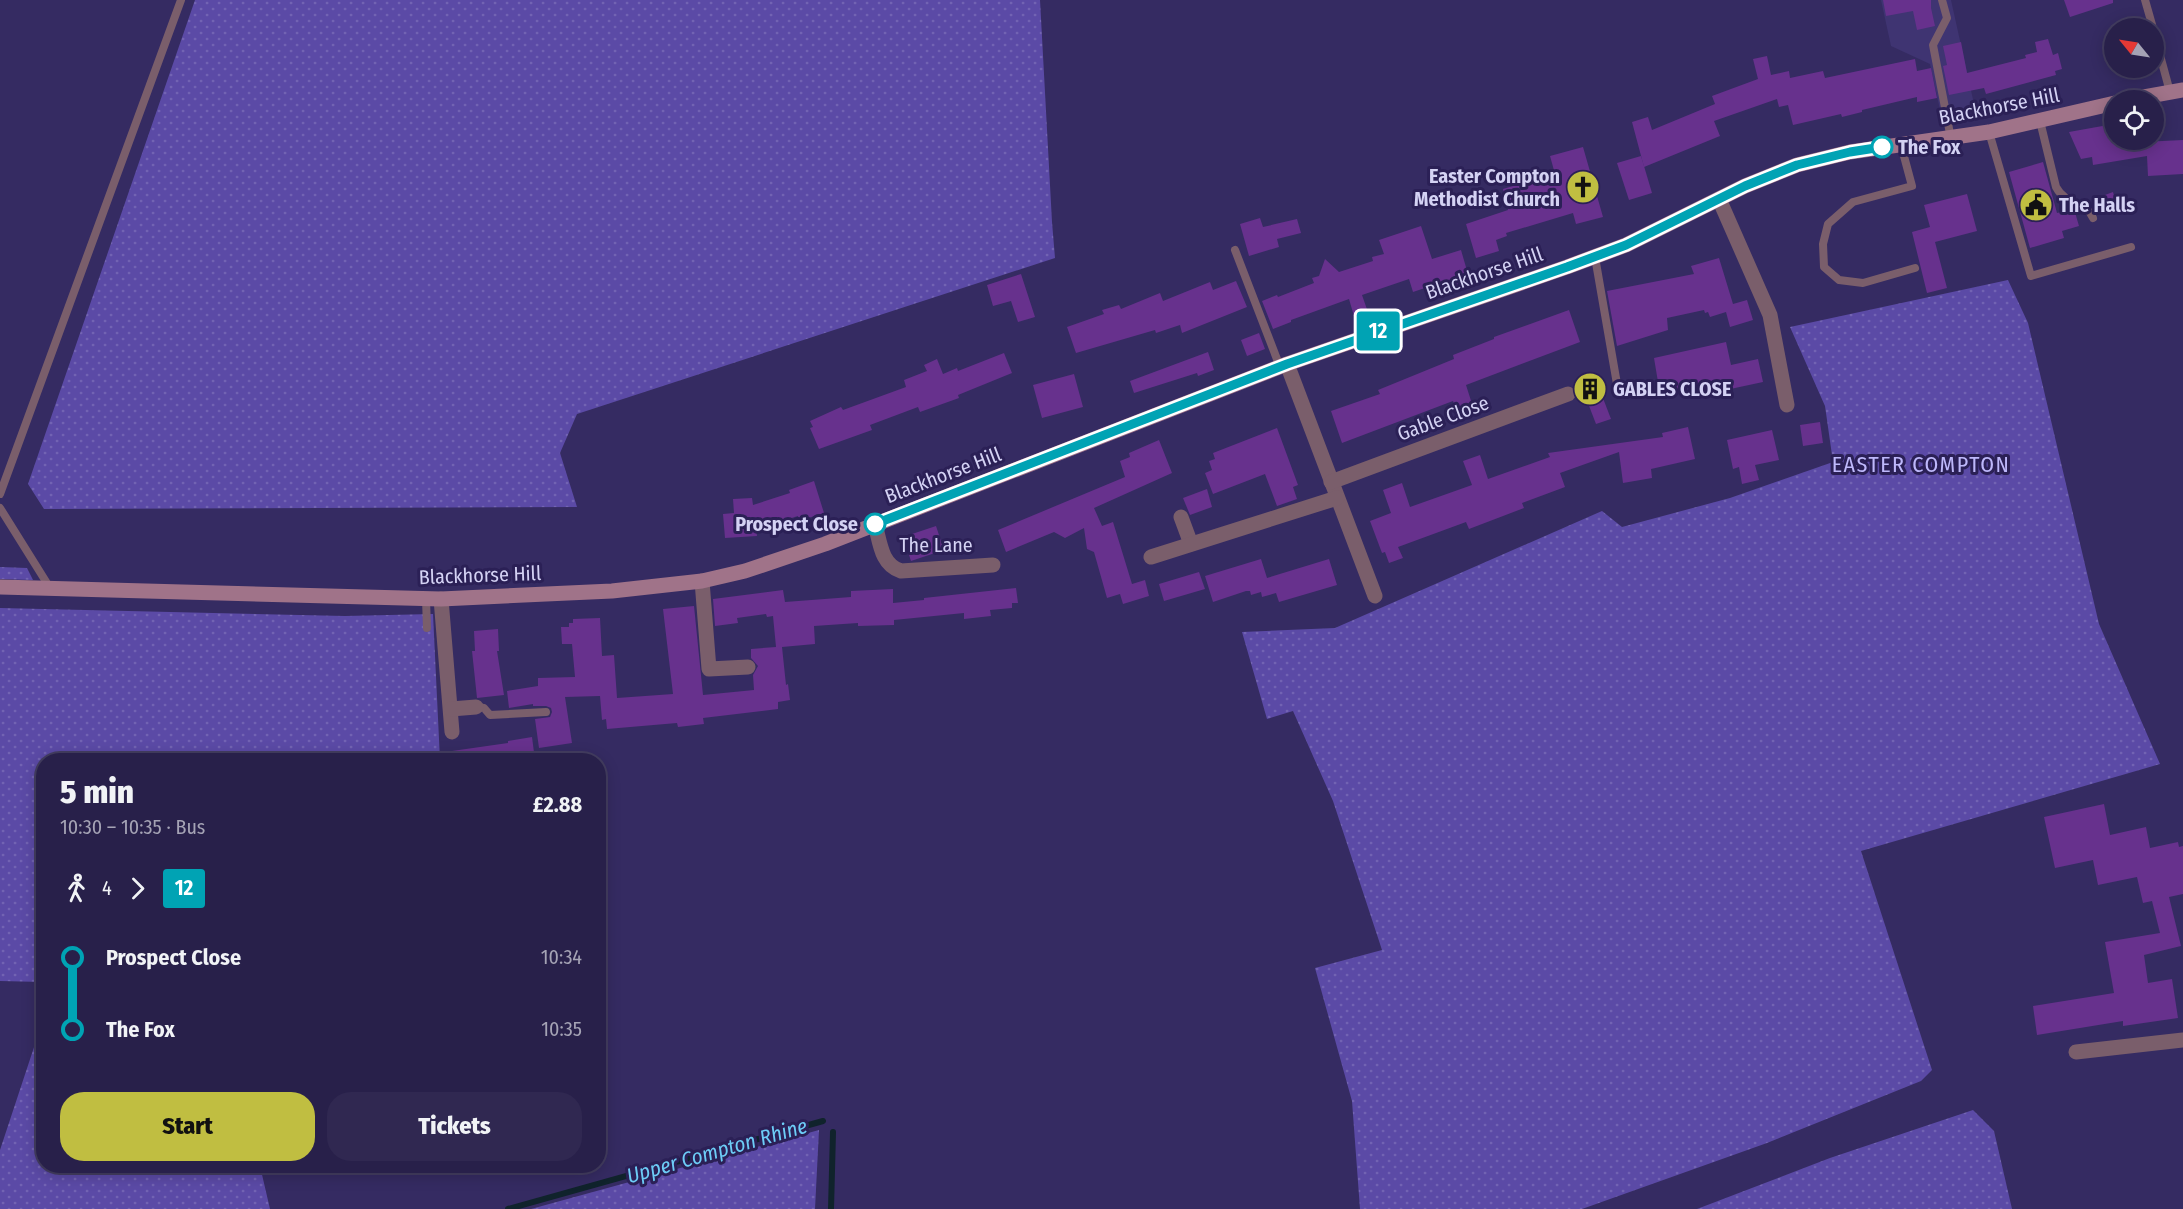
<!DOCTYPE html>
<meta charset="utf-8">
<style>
:root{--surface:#28204a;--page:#302851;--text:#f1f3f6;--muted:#a5a3b5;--line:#443e62;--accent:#c0be41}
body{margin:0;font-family:"Fira Sans Condensed",sans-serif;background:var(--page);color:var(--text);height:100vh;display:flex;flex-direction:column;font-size:22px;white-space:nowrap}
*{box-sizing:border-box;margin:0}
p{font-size:20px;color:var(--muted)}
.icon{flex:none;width:33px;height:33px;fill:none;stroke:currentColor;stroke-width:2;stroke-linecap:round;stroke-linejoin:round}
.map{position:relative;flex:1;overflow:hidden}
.drawer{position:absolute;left:36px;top:753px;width:570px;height:420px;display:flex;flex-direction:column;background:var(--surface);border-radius:24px;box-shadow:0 3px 15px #0003,0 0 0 2px var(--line)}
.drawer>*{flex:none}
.badge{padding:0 12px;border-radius:4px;font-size:21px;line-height:39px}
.needle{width:39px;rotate:300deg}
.fabs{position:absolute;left:2104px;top:18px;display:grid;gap:12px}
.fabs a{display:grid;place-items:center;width:60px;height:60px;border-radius:50%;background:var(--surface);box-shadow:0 3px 15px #0003,0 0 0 2px var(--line);font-size:30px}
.map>.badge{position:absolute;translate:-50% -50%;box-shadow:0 0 0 3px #fff}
.legs{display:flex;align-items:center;gap:9px;height:66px;padding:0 24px;font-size:20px}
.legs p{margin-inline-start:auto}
.headline{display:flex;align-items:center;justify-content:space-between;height:102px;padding:0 24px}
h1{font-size:33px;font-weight:800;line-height:45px}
.action{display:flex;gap:12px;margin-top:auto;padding:12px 24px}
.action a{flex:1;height:69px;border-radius:24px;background:var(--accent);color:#111;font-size:24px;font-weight:800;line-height:69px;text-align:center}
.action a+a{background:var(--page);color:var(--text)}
ul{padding:0 24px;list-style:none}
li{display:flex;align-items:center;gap:21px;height:72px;font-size:22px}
li i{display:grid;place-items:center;width:9px;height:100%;margin:0 8px;background:currentColor}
li i::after{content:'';width:15px;height:15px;margin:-8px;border:4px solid;border-radius:50%;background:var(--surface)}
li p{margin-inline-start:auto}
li:first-child i{background:linear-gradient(#0000 50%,currentColor 0)}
li:last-child i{background:linear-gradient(currentColor 50%,#0000 0)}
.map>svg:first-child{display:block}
</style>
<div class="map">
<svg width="2183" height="1209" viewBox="0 0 2183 1209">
<defs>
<pattern id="grass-dots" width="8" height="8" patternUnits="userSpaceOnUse" patternTransform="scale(1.5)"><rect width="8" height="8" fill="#5b4aa6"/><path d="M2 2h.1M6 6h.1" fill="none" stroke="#7263b3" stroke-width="1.8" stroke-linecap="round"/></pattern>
</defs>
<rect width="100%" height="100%" fill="#352b62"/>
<!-- built -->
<path fill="#3f3472" d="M1881,0H1951L1976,113L1942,119L1930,64L1891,46Z"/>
<!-- grass -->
<g fill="url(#grass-dots)">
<path d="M195,0H1040L1052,222L1055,258L577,414L560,453L577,507L44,509L28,484Z"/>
<path d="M2008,280L2028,323L2099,624L2160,764L1861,851L1932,1070L1921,1081L1767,1143L1582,1209H1360L1352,1101L1315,968L1382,950L1333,801L1293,711L1267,719L1242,632L1335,628L1602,511L1622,527L1730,498L1833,462L1825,406L1790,327Z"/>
<path d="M0,567L27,568L33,580L0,579Z"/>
<path d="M0,608L345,616L433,614L440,760H44L43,982L0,981Z"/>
<path d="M43,1020L44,1166H260L270,1209H0V1150Z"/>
<path d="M1973,1110L1994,1131L2012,1209H1697L1830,1158Z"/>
<path d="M819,1130L815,1209H531Z"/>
</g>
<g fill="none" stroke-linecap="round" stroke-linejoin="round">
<!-- stream -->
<g stroke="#10232c" stroke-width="6">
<path d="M508,1209L823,1121"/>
<path d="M831,1209L833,1132"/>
</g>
</g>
<!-- building -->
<g fill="#67318d">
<path d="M1883,0H1931V8L1935,26L1917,30L1913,11L1886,16Z"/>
<path d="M2064,0H2113V3L2070,17Z"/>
<path d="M2048,39L2053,55L2058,53L2062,69L2055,71L2056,75L1986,94L1984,88L1949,95L1943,66L1947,65L1943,46L1961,42L1967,73L2026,58L2025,55L2037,52L2035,42Z"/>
<path d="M1767,56L1771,75L1789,71L1790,78L1823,71L1825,78L1915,59L1917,71L1931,68L1937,98L1917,102V97L1862,110V112L1842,117L1841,114L1793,125L1788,105L1779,107L1777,99L1714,121L1720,136L1644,167L1632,122L1648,117L1652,130L1715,104L1712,96L1758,79L1753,59Z"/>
<path d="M2108,125L2109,128L2114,127L2115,140H2142V142L2183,140V174L2148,176L2147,156L2093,165L2092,157L2081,159L2069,132Z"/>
<path d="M1583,147L1603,217L1576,224L1573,213L1506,233L1507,236L1496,240L1499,251L1476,258L1466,224L1508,210L1503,189L1555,174L1550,156Z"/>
<path d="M1641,156L1652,193L1629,200L1617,163Z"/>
<path d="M2043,162L2057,213L2074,209L2079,226L2062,231L2064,238L2030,248L2009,172Z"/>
<path d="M2113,192L2118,210L2103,214L2097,198Z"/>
<path d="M1967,194L1977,231L1935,242L1947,288L1927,293L1912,232L1930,227L1924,205Z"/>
<path d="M1260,218L1263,227L1297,219L1301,233L1277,239L1279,247L1249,256L1240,224Z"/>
<path d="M1421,226L1432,259L1461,250L1470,281L1427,293L1425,288L1413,292L1409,279L1362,295L1370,318L1356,323L1349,299L1291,320V322L1273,329L1262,301L1277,295L1278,297L1314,283L1312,278L1319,276L1325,259L1339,272L1373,261L1372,257L1384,254L1379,240Z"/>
<path d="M1719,258L1733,304L1747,300L1753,320L1730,327L1726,312L1710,317L1708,312L1705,313L1704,310L1667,318L1668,330L1617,346L1607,291L1694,274L1691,266Z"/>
<path d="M1021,274L1035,317L1018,322L1011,301L993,306L987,285Z"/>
<path d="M1236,281L1247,307L1182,333L1180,325L1156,333L1155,330L1076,353L1067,327L1104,314L1102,310L1119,305L1121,309L1160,293L1163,301L1210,282L1213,290Z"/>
<path d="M1569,310L1580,342L1466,385L1473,407L1458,413L1453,401L1342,443L1331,411L1380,394L1378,390L1454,359L1453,355L1494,339V337Z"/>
<path d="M1259,333L1265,349L1247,356L1241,340Z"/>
<path d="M1726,342L1731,365L1758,359L1763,382L1707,394L1705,384L1673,390L1670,379L1658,382L1654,358Z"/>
<path d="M1208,352L1214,370L1198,376L1197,373L1134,393L1130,381Z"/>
<path d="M1004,353L1012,373L958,395L959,398L920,412L918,407L870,425L872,430L819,449L810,428L813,427L810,421L841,407L843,410L906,387L904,380L927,371L924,365L937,359L943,374L957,368L958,371Z"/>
<path d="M1074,374L1083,407L1042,418L1033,385Z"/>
<path d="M1601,393L1611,419L1596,424L1586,398Z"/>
<path d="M1820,422L1823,443L1803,446L1800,425Z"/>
<path d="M1688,427L1695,459L1651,469L1652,478L1623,483L1619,452L1560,473L1565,487L1522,503L1524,508L1469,529L1466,522L1398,547L1403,558L1389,563L1385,552L1382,553L1370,521L1391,513L1383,490L1402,483L1410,507L1472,485L1463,461L1480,455L1488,479L1550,457L1548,453L1663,437L1662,433Z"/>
<path d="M1277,428L1298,485L1293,487L1297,499L1277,506L1265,474L1213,494L1205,473L1212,470L1209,461L1215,459L1213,453Z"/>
<path d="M1772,430L1779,460L1755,465L1759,480L1742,484L1739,467L1733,469L1727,440Z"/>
<path d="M1159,440L1172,473L1094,508L1102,526L1113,522L1132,584L1145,580L1149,596L1123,604L1120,594L1107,598L1094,552L1087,549L1084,528L1065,538L1054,532L1006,552L998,530L1125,477L1120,461L1130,457L1129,453Z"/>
<path d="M814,481L824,513L799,521L798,516L756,529L757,536L725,538L723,514L734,513L733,499L752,498L753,505L790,493L789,490Z"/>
<path d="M1207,489L1212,507L1190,515L1183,498Z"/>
<path d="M936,526L944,550L911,561L903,537Z"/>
<path d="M1261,559L1267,578L1329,559L1337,585L1279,602L1276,593L1262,597L1261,592L1251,595L1250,591H1246L1213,602L1205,576Z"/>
<path d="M1199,572L1205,589L1164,601L1159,584Z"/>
<path d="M1016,588L1018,603H1012V608L990,610L991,616L964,619V613L894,620V625L858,626V623L814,626L815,644L782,647L786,685L788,684L790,700L778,702V709L703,718L704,724L678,727L677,723L607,729L606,719L602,720L600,696L565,697L572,743L539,748L535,719L550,717L552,712L551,708L546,706H533V704L509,708L507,691L538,686V678L575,677L572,644H562L561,627H569V623H573V619L600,618L602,656L614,655L617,698L673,694L663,609L694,606L703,695L754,690L753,675L758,666L751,658V649L776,647L773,616L767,617L766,614L737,618L738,623L715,626L713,599L783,590L785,602L851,597V591L893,589V603L924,600V598Z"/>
<path d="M498,629L499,651H497L504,695L477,698L472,651H475L474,631Z"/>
<path d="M532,737L535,760H453L452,751L508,743V741Z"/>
<path d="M2104,804L2110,835L2146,827L2150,848L2178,842L2179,847L2183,846V894L2169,897L2181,946L2144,955L2148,983L2172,979L2178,1018L2123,1026V1021L2037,1035L2033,1006L2114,993L2105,942L2160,933L2152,901L2143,903L2137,877L2098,885L2093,860L2055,868L2044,817Z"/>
</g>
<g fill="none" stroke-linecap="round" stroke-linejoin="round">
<!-- service -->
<g stroke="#7a5e6b" stroke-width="8">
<path d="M1942,0L1947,18L1933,45L1951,139"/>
<path d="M2145,0L2153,28"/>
<path d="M2154,33L2170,92"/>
<path d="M2040,121L2056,187C2067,207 2085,199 2093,218"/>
<path d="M1989,132L2031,276L2131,247"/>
<path d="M1901,145L1912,186L1853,202L1828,224L1823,244L1824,267L1839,280L1863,283L1915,268"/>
<path d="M1235,250L1280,367"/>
<path d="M1595,257L1617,384"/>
<path d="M0,494L181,0"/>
<path d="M0,508L50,588"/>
<path d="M426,599L427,628"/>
<path d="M476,707L484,708L490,715L546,712"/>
</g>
<!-- minor -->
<g stroke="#7a5e6b" stroke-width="15">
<path d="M1719,199L1770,315L1787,405"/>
<path d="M1287,364L1375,596"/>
<path d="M1331,482L1568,394"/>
<path d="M1181,517L1191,544"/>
<path d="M875,524C880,542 881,565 901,571L993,565"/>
<path d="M1151,557L1337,498"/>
<path d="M702,581L709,669L748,667"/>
<path d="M441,599L452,732"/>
<path d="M451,709L476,707"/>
<path d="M2076,1052L2183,1040"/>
</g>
<!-- secondary -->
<g stroke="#a07389" stroke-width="15">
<path d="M2127,100L2183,90"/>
<path d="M0,587L441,599L612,591L702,581L745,571L825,544L1287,364L1567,267L1626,245L1745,186L1797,165L1850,152L1989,132L2115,103"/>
</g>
</g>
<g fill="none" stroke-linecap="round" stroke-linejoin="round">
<!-- line-1 casing -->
<g stroke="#fff" stroke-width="14">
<path id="line-1" d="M875,524L1287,364L1567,267L1626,245L1745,186L1797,165L1850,152L1882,147"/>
</g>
<!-- line-1 -->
<use href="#line-1" stroke="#00a3b4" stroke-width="9"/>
</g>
<!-- icons -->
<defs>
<g id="church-disc" transform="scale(1.725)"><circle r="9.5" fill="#c0be41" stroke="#2b2056"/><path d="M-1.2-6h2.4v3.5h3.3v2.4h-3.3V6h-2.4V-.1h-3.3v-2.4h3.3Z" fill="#111"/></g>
<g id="civic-disc" transform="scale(1.725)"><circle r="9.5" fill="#c0be41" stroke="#2b2056"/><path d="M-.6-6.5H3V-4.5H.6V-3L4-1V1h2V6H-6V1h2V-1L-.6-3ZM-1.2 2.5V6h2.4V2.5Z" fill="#111"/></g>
<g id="building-disc" transform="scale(1.725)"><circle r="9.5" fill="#c0be41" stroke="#2b2056"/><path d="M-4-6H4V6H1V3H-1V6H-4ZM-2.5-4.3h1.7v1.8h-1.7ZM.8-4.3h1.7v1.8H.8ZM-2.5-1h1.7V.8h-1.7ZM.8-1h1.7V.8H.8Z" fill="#111"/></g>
</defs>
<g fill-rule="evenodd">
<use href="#church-disc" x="1583" y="187"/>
<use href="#civic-disc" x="2036" y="205"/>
<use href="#building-disc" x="1590" y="389"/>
</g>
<!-- markers -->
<g fill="#fff" stroke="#00a3b4" stroke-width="3">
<circle cx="1882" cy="147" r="10"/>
<circle cx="875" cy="524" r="10"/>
</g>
<g text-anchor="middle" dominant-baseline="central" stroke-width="6" stroke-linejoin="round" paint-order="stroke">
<!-- street labels -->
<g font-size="20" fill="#d4d2f4" stroke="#2b2056">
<text transform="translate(1999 106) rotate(-11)">Blackhorse Hill</text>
<text transform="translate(1484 273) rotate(-19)">Blackhorse Hill</text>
<text transform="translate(1443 418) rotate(-20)">Gable Close</text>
<text transform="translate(943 475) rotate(-21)">Blackhorse Hill</text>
<text x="936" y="545">The Lane</text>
<text transform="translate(480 575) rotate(-2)">Blackhorse Hill</text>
</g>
<!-- stop labels -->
<g font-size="20" font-weight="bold" fill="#d4d2f4" stroke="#2b2056" text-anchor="start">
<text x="1898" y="147">The Fox</text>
<text x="858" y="524" text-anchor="end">Prospect Close</text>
</g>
<!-- poi labels -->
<g font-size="20" font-weight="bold" fill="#d4d2f4" stroke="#2b2056" text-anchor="start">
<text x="1560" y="176" text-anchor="end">Easter Compton<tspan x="1560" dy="23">Methodist Church</tspan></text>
<text x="2059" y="205">The Halls</text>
<text x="1613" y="389">GABLES CLOSE</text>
</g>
<!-- water labels -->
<g font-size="21" font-style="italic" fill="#6dcdf7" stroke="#2b2056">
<text transform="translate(717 1151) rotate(-16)">Upper Compton Rhine</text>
</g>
<!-- quarter labels -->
<g font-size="22" letter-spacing="1.5" fill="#beb8fb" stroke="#2b2056">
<text x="1921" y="464">EASTER COMPTON</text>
</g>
</g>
</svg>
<div class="fabs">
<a><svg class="needle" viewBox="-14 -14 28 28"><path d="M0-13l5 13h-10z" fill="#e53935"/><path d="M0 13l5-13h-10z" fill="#a5a3b5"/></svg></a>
<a><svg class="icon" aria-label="locate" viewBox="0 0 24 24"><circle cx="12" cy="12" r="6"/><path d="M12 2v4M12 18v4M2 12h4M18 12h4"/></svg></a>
</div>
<b class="badge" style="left:1378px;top:331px;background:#00a3b4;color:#fff">12</b>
<section class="drawer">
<div class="headline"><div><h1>5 min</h1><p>10:30 – 10:35 · Bus</p></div><b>£2.88</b></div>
<div class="legs"><svg class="icon" aria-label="walk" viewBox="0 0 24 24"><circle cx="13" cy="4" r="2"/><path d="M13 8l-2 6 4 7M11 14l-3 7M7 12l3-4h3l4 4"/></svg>4<svg class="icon" aria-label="forward" viewBox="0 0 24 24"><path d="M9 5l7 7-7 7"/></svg><b class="badge" style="background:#00a3b4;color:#fff">12</b></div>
<ul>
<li><i style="color:#00a3b4"></i><b>Prospect Close</b><p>10:34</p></li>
<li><i style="color:#00a3b4"></i><b>The Fox</b><p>10:35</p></li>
</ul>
<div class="action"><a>Start</a><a>Tickets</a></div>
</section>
</div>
